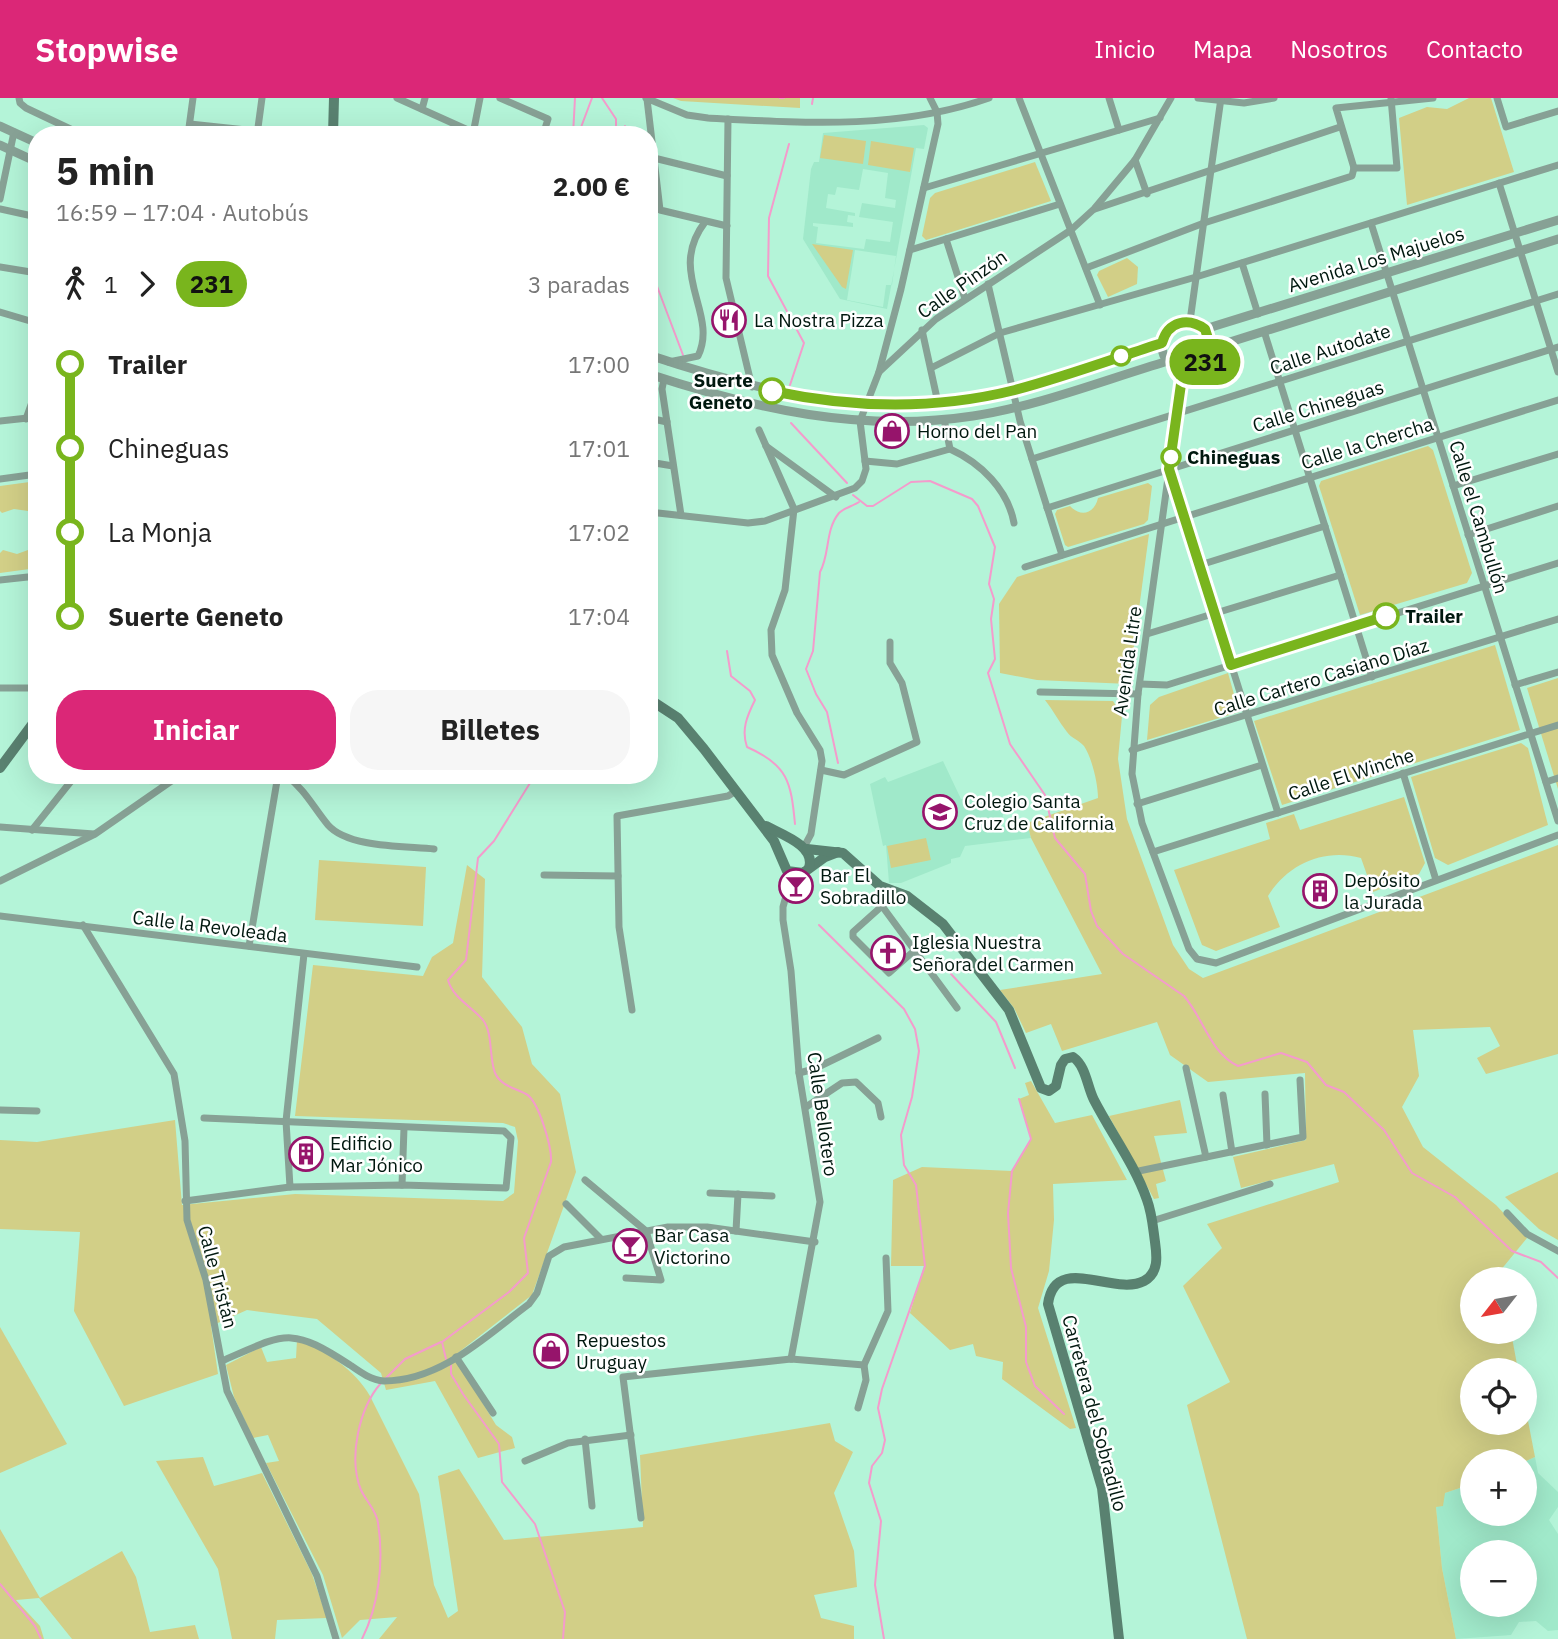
<!DOCTYPE html>
<html lang="es">
<meta charset="utf-8">
<style>
:root{--surface:#fff;--page:#f6f6f6;--text:#222;--muted:#767676;--accent:#db2777}
body{margin:0;font-family:"IBM Plex Sans",sans-serif;background:var(--page);color:var(--text);height:100vh;display:flex;flex-direction:column;font-size:26px;white-space:nowrap}
*{box-sizing:border-box;margin:0}
p{font-size:23px;color:var(--muted)}
.icon{flex:none;width:38px;height:38px;fill:none;stroke:currentColor;stroke-width:2;stroke-linecap:round;stroke-linejoin:round}
.map{position:relative;flex:1;overflow:hidden}
.details{position:absolute;left:28px;top:28px;width:630px;height:658px;display:flex;flex-direction:column;background:var(--surface);border-radius:28px;box-shadow:0 7px 28px #0002}
.details>*{flex:none}
.badge{padding:0 14px;border-radius:23px;font-size:24px;line-height:46px}
.needle{width:46px;rotate:239deg}
.controls{position:absolute;left:1460px;top:1169px;display:grid;gap:14px}
.controls a{display:grid;place-items:center;width:77px;height:77px;border-radius:50%;background:var(--surface);box-shadow:0 7px 28px #0002;font-size:35px}
.map>.badge{position:absolute;translate:-50% -50%;box-shadow:0 0 0 4px #fff}
.legs{display:flex;align-items:center;gap:10px;height:77px;padding:0 28px;font-size:23px}
.legs p{margin-inline-start:auto}
.summary{display:flex;align-items:center;justify-content:space-between;height:119px;padding:0 28px}
h1{font-size:38px;font-weight:700;line-height:52px}
.action{display:flex;gap:14px;margin-top:auto;padding:14px 28px}
.action a{flex:1;height:80px;border-radius:28px;background:var(--accent);color:#fff;font-size:28px;font-weight:700;line-height:80px;text-align:center}
.action a+a{background:var(--page);color:var(--text)}
ul{padding:0 28px;list-style:none}
li{display:flex;align-items:center;gap:24px;height:84px;font-size:26px}
li i{display:grid;place-items:center;width:10px;height:100%;margin:0 9px;background:currentColor}
li i::after{content:'';width:18px;height:18px;margin:-9px;border:5px solid;border-radius:50%;background:var(--surface)}
li p{margin-inline-start:auto}
li:first-child i{background:linear-gradient(#0000 50%,currentColor 0)}
li:last-child i{background:linear-gradient(currentColor 50%,#0000 0)}
header{display:flex;align-items:center;gap:42px;box-sizing:border-box;height:98px;padding:0 35px;background:var(--accent);color:#fff}
header strong{font-size:33px}
nav{display:flex;gap:38px;margin-inline-start:auto;font-size:24px}
.map>svg:first-child{display:block}
</style>
<header>
<strong>Stopwise</strong>
<nav><a>Inicio</a><a>Mapa</a><a>Nosotros</a><a>Contacto</a></nav>
</header>
<div class="map">
<svg width="1558" height="1541" viewBox="0 0 1558 1541">
<rect width="100%" height="100%" fill="#b4f4d8"/>
<!-- built -->
<g fill="#a0e9ca" fill-rule="evenodd">
<path d="M924,27L928,30L924,51L916,50L887,211L840,201L803,141L811,71L814,64H819L823,35ZM863,71L888,75L885,100L896,102L895,110L862,105L859,119L893,124L890,144L866,141L864,151L816,145L818,129L813,128V125L853,129V125L847,124L848,117L855,118V115L826,110L828,96L835,97L837,89L859,92ZM855,152L896,158L892,187H886L883,209L847,202Z"/>
<path d="M943,663L961,701L1004,703L1002,728L1027,725L1031,740L965,748L960,759L951,761V765L901,785H889L886,747L883,748L870,686L885,679L888,684Z"/>
<path d="M1535,1359L1538,1375L1558,1394V1409L1549,1422L1558,1436V1532L1548,1533L1536,1523L1519,1524L1511,1537L1456,1541L1442,1470L1436,1409L1445,1395L1472,1386V1416H1524V1364ZM1472,1454H1524V1507H1472Z"/>
</g>
<!-- green -->
<g fill="#d2cf87">
<path d="M673,0H800V10L681,3Z"/>
<path d="M1469,0H1491L1514,74L1407,107L1399,20L1427,9L1447,11Z"/>
<path d="M824,37L866,43L863,66L820,60Z"/>
<path d="M871,43L914,50L910,74L868,67Z"/>
<path d="M1035,64L1051,103L926,142L922,138L930,100L935,95Z"/>
<path d="M812,146L853,152L846,191L842,189Z"/>
<path d="M1127,160L1138,169L1137,186L1108,199L1097,177L1099,173Z"/>
<path d="M1428,348L1433,352L1472,475L1467,485L1360,517L1319,388L1321,383Z"/>
<path d="M37,383V404L28,413L14,411L2,415L0,413V388Z"/>
<path d="M1148,385L1152,388L1148,422L1144,426L1068,449L1065,447L1055,416L1057,412L1070,408C1081,420 1095,415 1098,400Z"/>
<path d="M1149,436L1129,586L1037,582L1000,575L999,506L1017,479Z"/>
<path d="M3,452L17,456L28,452L37,460V470L0,475V455Z"/>
<path d="M1495,547L1520,632L1282,707L1254,623Z"/>
<path d="M1228,575L1239,614L1147,642L1150,607L1159,599Z"/>
<path d="M1558,580V691L1527,590Z"/>
<path d="M1045,602L1113,603L1122,618L1118,661L1127,721L1173,847L1189,871L1203,880L1558,747V956L1486,976L1477,960L1500,948L1490,929L1413,932L1419,978L1402,1009L1423,1049L1496,1107L1527,1140L1500,1173L1501,1181H1472V1234H1511L1518,1272H1472V1325H1524V1302L1535,1359L1524,1364L1472,1363V1386L1445,1395L1443,1408L1436,1409L1442,1470L1456,1541H1247L1187,1307L1230,1284L1183,1188L1222,1150L1207,1126L1339,1084L1334,1066L1241,1090L1233,1059L1306,1042L1305,975L1208,984L1170,957L1157,924L1062,953L1051,926L1026,935L1014,910L1000,892L1102,876L1031,740L1027,725L1098,700C1098,686 1092,660 1084,648C1079,642 1071,640 1067,634C1059,624 1053,612 1045,602Z"/>
<path d="M1521,645L1528,650L1548,727L1448,767L1435,760L1411,679Z"/>
<path d="M1404,699L1425,765L1419,776L1373,794L1361,760C1324,750 1288,766 1268,798L1280,829L1216,853L1202,847L1174,772L1270,741L1266,725L1294,716L1300,732Z"/>
<path d="M926,740L931,762L891,770L887,748Z"/>
<path d="M319,762L426,769L423,828L315,822Z"/>
<path d="M467,767L485,781L482,879L522,929L532,966L560,996L576,1074L532,1197L454,1258L496,1327L512,1339L515,1350L478,1360L435,1283L386,1292L381,1275L317,1221L247,1212L211,1228L218,1276L124,1308L74,1213L80,1134L0,1131V1042L37,1044L175,1022L182,1107L295,1096L503,1103L514,1095L518,1043L515,1029L503,1025L295,1018L313,867L423,878L432,859L453,845Z"/>
<path d="M1031,983L1055,1025L1092,1017L1127,1082L1053,1086L1054,1122L1049,1173L1038,1210L1076,1330L1070,1331L1002,1281L1003,1264L976,1258L973,1246L950,1252L910,1215L924,1168H891L893,1082L922,1069L1012,1073L1031,1041L1019,1001L1029,997L1025,985Z"/>
<path d="M1180,1002L1187,1035L1154,1038L1166,1083L1156,1086L1159,1100L1154,1101L1109,1018Z"/>
<path d="M1558,1074V1142L1539,1131L1505,1099Z"/>
<path d="M0,1229L67,1346L0,1375Z"/>
<path d="M297,1242C324,1250 356,1273 370,1298L419,1396L434,1487L448,1520L458,1513L438,1378L459,1371L504,1442L643,1429L640,1357L830,1325L835,1343L853,1354L834,1395L854,1453L857,1489L814,1497L821,1520L854,1528V1541H379L397,1519L360,1522L342,1540L323,1477L266,1365L279,1363L268,1337L253,1340L234,1299L226,1267L261,1249L267,1264L296,1260Z"/>
<path d="M203,1359L214,1388L262,1375L312,1476L327,1520L277,1522L275,1541H232L218,1471L156,1363Z"/>
<path d="M0,1431L40,1500L122,1453L136,1479L150,1534L195,1527L199,1541H72L39,1500L16,1502L40,1528L44,1541H0Z"/>
</g>
<g fill="none" stroke-linecap="round" stroke-linejoin="round">
<!-- stream -->
<g stroke="#f49bcc" stroke-width="2">
<path d="M602,0L616,21V37"/>
<path d="M780,0H784"/>
<path d="M812,6L813,0"/>
<path d="M573,37L575,0"/>
<path d="M581,37L580,32L592,0"/>
<path d="M623,37L625,28"/>
<path d="M789,46L769,120L768,178L804,245L790,287"/>
<path d="M649,167L683,257"/>
<path d="M791,325L847,385"/>
<path d="M853,397L867,408H873L911,384L930,383L972,401L978,408L995,449L989,486L994,501L991,521L995,561L988,575L1010,646L1045,697L1055,740L1085,776L1091,813L1097,828L1123,856L1184,898C1204,921 1210,955 1238,968L1281,955L1307,964L1326,987L1344,994L1384,1032L1412,1075L1455,1099L1512,1153L1541,1164L1558,1180"/>
<path d="M727,553L731,578L750,593L755,602C747,618 741,632 747,649C788,667 791,684 795,726"/>
<path d="M838,665L827,614L816,596L806,571L813,553L820,474C830,456 825,432 839,415C844,410 853,408 859,404"/>
<path d="M819,827L904,911L915,931L919,953L912,999L901,1037L904,1067L916,1087L925,1168L882,1291L878,1310L885,1342L882,1355L872,1368L869,1385L881,1423L875,1487L884,1541"/>
<path d="M951,876L996,924L1015,970"/>
<path d="M1019,1001L1031,1041L1012,1073L1008,1115L1011,1170L1026,1229V1264L1035,1288L1064,1316"/>
<path d="M446,1261L442,1244L509,1194L528,1175L524,1140L551,1064C552,1050 539,1003 526,996C515,990 501,988 495,975C489,960 493,935 483,922C471,908 453,900 448,882L466,862L478,760L494,743L535,677"/>
<path d="M451,1267V1276L463,1296L499,1346L502,1384L535,1426L565,1514L563,1541"/>
<path d="M385,1281L405,1261L441,1244"/>
<path d="M0,1486L35,1528L41,1541"/>
<path d="M362,1541C379,1507 384,1463 378,1425C377,1413 366,1403 361,1392C348,1360 359,1310 381,1285"/>
</g>
<!-- minor -->
<g stroke="#87a195" stroke-width="7">
<path d="M19,0L20,5L26,10L83,37"/>
<path d="M397,0L479,37"/>
<path d="M500,0L548,21L543,37"/>
<path d="M646,0L687,17L708,20C802,25 899,32 989,0"/>
<path d="M1019,0L1100,207"/>
<path d="M1109,0L1119,32"/>
<path d="M1198,0L1244,5L1274,0"/>
<path d="M1497,0L1506,29L1558,13"/>
<path d="M647,1L660,112L727,128"/>
<path d="M422,11L425,0"/>
<path d="M728,21L726,180L752,289"/>
<path d="M190,26L257,33"/>
<path d="M473,36L480,0"/>
<path d="M188,37L193,0"/>
<path d="M257,37L262,0"/>
<path d="M654,60L727,78"/>
<path d="M1135,62L1147,96"/>
<path d="M1354,70L1336,10L1433,0"/>
<path d="M1354,70H1397L1391,0"/>
<path d="M1499,85L1558,274"/>
<path d="M924,90L1160,20"/>
<path d="M0,101L14,34"/>
<path d="M0,111L37,119"/>
<path d="M1095,111L1340,29"/>
<path d="M1371,125L1558,723"/>
<path d="M946,141L965,201"/>
<path d="M910,152L1060,106"/>
<path d="M1242,165L1258,216"/>
<path d="M0,169L37,175"/>
<path d="M1086,170L1204,125L1352,78L1354,70"/>
<path d="M988,186L1020,323L1062,457"/>
<path d="M0,214L37,225"/>
<path d="M1190,223L1221,0"/>
<path d="M922,232L938,305"/>
<path d="M1264,233L1372,579"/>
<path d="M669,264L698,258C719,215 666,175 705,124"/>
<path d="M931,270L1000,235L1196,179L1558,67"/>
<path d="M1183,272L1138,596L1132,676L1142,725L1189,851L1197,861L1216,865L1558,737"/>
<path d="M879,274L901,191L938,26L937,14L930,0"/>
<path d="M664,281L662,291L681,417"/>
<path d="M649,320L667,324"/>
<path d="M26,321L37,290"/>
<path d="M944,321L950,351"/>
<path d="M0,323L37,319"/>
<path d="M759,332L794,411L785,492L771,532L772,557L797,615L820,652L822,663L811,736L804,749"/>
<path d="M766,348L836,399"/>
<path d="M1032,361L1558,196"/>
<path d="M865,363L897,366L950,351C981,365 1008,392 1014,425"/>
<path d="M649,364L673,368"/>
<path d="M1170,372L1278,715"/>
<path d="M0,381L37,376"/>
<path d="M1453,388L1558,356"/>
<path d="M1047,410L1558,249"/>
<path d="M649,414L748,425L765,423L855,390L862,383L866,371L860,323L879,274L936,221L1071,132L1094,111L1135,62L1171,0"/>
<path d="M1468,437L1558,408"/>
<path d="M1200,467L1325,428"/>
<path d="M1025,469L1558,302"/>
<path d="M0,482L37,478"/>
<path d="M1147,536L1340,477"/>
<path d="M1140,586L1167,587L1558,465"/>
<path d="M1515,587L1558,574"/>
<path d="M0,590H37"/>
<path d="M1040,594L1138,596"/>
<path d="M1132,652L1558,521"/>
<path d="M821,672L844,677L917,644L902,585L890,565V544"/>
<path d="M1403,675L1436,782"/>
<path d="M81,677V681L170,683"/>
<path d="M285,677C305,691 313,709 328,727C348,750 406,748 434,751"/>
<path d="M410,677L422,679"/>
<path d="M1546,684L1558,680"/>
<path d="M1137,706L1262,667"/>
<path d="M0,729L94,736"/>
<path d="M32,732L76,677"/>
<path d="M1153,754L1558,627"/>
<path d="M544,777L618,778"/>
<path d="M0,783L95,736L180,677"/>
<path d="M880,788L882,808L957,910"/>
<path d="M882,808L853,834V839L889,875L915,852"/>
<path d="M0,818L417,869"/>
<path d="M83,827L174,976L185,1043L187,1122L206,1182L227,1293L317,1478L336,1541"/>
<path d="M249,848L278,677"/>
<path d="M632,912L619,829L617,718L728,698L736,693"/>
<path d="M1186,970L1206,1059"/>
<path d="M799,975L814,971L878,940"/>
<path d="M1265,996L1267,1047"/>
<path d="M1223,997L1232,1054"/>
<path d="M806,1009L842,985L856,984L878,1005L881,1019"/>
<path d="M0,1012L37,1013"/>
<path d="M1134,1074L1303,1039L1300,982"/>
<path d="M585,1082L646,1133L661,1182L626,1180"/>
<path d="M402,1087L404,1030"/>
<path d="M290,1089L286,1023L304,856"/>
<path d="M710,1095L772,1098"/>
<path d="M185,1103L290,1089L402,1087L506,1090L511,1040L504,1033L204,1020"/>
<path d="M566,1106L601,1141"/>
<path d="M1507,1115L1527,1136L1558,1153"/>
<path d="M1152,1123L1270,1086"/>
<path d="M736,1133L738,1096"/>
<path d="M456,1259L493,1315"/>
<path d="M791,1261L820,1104L799,975L791,873L783,822V809L792,776"/>
<path d="M222,1263C286,1235 290,1228 350,1267C360,1274 371,1282 384,1283C441,1283 486,1238 529,1206L537,1195L549,1158L564,1149L668,1129H707L815,1144"/>
<path d="M858,1310L866,1282L864,1267L888,1213L886,1160"/>
<path d="M585,1341L592,1408"/>
<path d="M525,1363L568,1345L631,1337"/>
<path d="M641,1420L623,1279L791,1261L864,1267"/>
</g>
<!-- tertiary -->
<g stroke="#87a195" stroke-width="9">
<path d="M0,28L37,45"/>
<path d="M0,47L37,64"/>
<circle cx="1186" cy="248" r="24"/>
<path d="M1205,231L1558,122"/>
<path d="M1211,250L1558,141"/>
<path d="M649,257C768,297 890,325 1015,292C1064,279 1113,261 1162,245"/>
<path d="M649,276C755,311 861,335 973,318C1039,308 1104,282 1168,263"/>
</g>
<!-- secondary -->
<g stroke="#598170" stroke-width="10">
<path d="M333,37L334,0"/>
<path d="M649,601L678,620L704,651L774,743L787,773L803,775L825,759L838,754"/>
<path d="M0,670L37,620"/>
<path d="M766,728C783,737 816,748 809,770"/>
<path d="M807,751L843,755L880,788L907,798L943,826L1009,912L1041,990L1049,993L1056,988L1061,967L1065,961L1073,959C1086,968 1087,988 1094,1002C1111,1035 1135,1067 1147,1102C1152,1115 1153,1130 1155,1144C1157,1158 1159,1175 1144,1183C1114,1199 1055,1154 1048,1206L1102,1390L1119,1541"/>
</g>
</g>
<g fill="none" stroke-linecap="round" stroke-linejoin="round">
<!-- line-1 casing -->
<g stroke="#fff" stroke-width="16">
<path id="line-1" d="M772,293C852,310 935,312 1015,292C1064,279 1113,261 1162,245C1168,223 1188,219 1205,231L1211,250C1207,265 1198,271 1183,272L1169,371L1231,567L1386,518"/>
</g>
<!-- line-1 -->
<use href="#line-1" stroke="#79b51d" stroke-width="10"/>
</g>
<!-- icons -->
<defs>
<g id="restaurant-ring" transform="scale(1.75)"><circle r="9.5" fill="#fff" stroke="#96146b" stroke-width="1.5"/><path d="M-5-6h1v4h1v-4h1v4h1v-4h1v5L-1.5 .5V6h-2V.5L-5-1ZM5-6V6H3V1.5H1.5Q1.5-4 5-6Z" fill="#96146b"/></g>
<g id="shop-ring" transform="scale(1.75)"><circle r="9.5" fill="#fff" stroke="#96146b" stroke-width="1.5"/><path d="M-5-2.5h2.3a2.7 3.5 0 0 1 5.4 0H5L5.5 6h-11ZM-1.5-2.5h3a1.5 2.3 0 0 0-3 0Z" fill="#96146b"/></g>
<g id="school-ring" transform="scale(1.75)"><circle r="9.5" fill="#fff" stroke="#96146b" stroke-width="1.5"/><path d="M0-5L7-2L0 1L-7-2ZM-4 1L0 2.5L4 1V4Q0 6-4 4Z" fill="#96146b"/></g>
<g id="bar-ring" transform="scale(1.75)"><circle r="9.5" fill="#fff" stroke="#96146b" stroke-width="1.5"/><path d="M-6-5H6L.8 .8V4.5H3.5V6h-7V4.5H-.8V.8Z" fill="#96146b"/></g>
<g id="building-ring" transform="scale(1.75)"><circle r="9.5" fill="#fff" stroke="#96146b" stroke-width="1.5"/><path d="M-4-6H4V6H1V3H-1V6H-4ZM-2.5-4.3h1.7v1.8h-1.7ZM.8-4.3h1.7v1.8H.8ZM-2.5-1h1.7V.8h-1.7ZM.8-1h1.7V.8H.8Z" fill="#96146b"/></g>
<g id="church-ring" transform="scale(1.75)"><circle r="9.5" fill="#fff" stroke="#96146b" stroke-width="1.5"/><path d="M-1.2-6h2.4v3.5h3.3v2.4h-3.3V6h-2.4V-.1h-3.3v-2.4h3.3Z" fill="#96146b"/></g>
</defs>
<g fill-rule="evenodd">
<use href="#restaurant-ring" x="729" y="222"/>
<use href="#shop-ring" x="892" y="333"/>
<use href="#school-ring" x="940" y="714"/>
<use href="#bar-ring" x="796" y="788"/>
<use href="#building-ring" x="1320" y="793"/>
<use href="#church-ring" x="888" y="855"/>
<use href="#building-ring" x="306" y="1056"/>
<use href="#bar-ring" x="630" y="1148"/>
<use href="#shop-ring" x="551" y="1253"/>
</g>
<!-- markers -->
<g fill="#fff" stroke="#79b51d" stroke-width="3.5">
<circle cx="1121" cy="258" r="9"/>
<circle cx="772" cy="293" r="12"/>
<circle cx="1171" cy="359" r="9"/>
<circle cx="1386" cy="518" r="12"/>
</g>
<g text-anchor="middle" dominant-baseline="central" stroke-width="5" stroke-linejoin="round" paint-order="stroke">
<!-- street labels -->
<g font-size="19" fill="#00180f" stroke="#fff">
<text transform="translate(1376 161) rotate(-17)">Avenida Los Majuelos</text>
<text transform="translate(962 186) rotate(-35)">Calle Pinzón</text>
<text transform="translate(1330 251) rotate(-18)">Calle Autodate</text>
<text transform="translate(1318 308) rotate(-17)">Calle Chineguas</text>
<text transform="translate(1367 345) rotate(-17)">Calle la Chercha</text>
<text transform="translate(1479 419) rotate(73)">Calle el Cambullón</text>
<text transform="translate(1127 563) rotate(-82)">Avenida Litre</text>
<text transform="translate(1321 579) rotate(-17)">Calle Cartero Casiano Díaz</text>
<text transform="translate(1351 676) rotate(-18)">Calle El Winche</text>
<text transform="translate(210 828) rotate(7)">Calle la Revoleada</text>
<text transform="translate(823 1016) rotate(82)">Calle Bellotero</text>
<text transform="translate(218 1179) rotate(75)">Calle Tristán</text>
<text transform="translate(1095 1315) rotate(75)">Carretera del Sobradillo</text>
</g>
<!-- poi labels -->
<g font-size="19" fill="#00180f" stroke="#fff" text-anchor="start">
<text x="754" y="222">La Nostra Pizza</text>
<text x="917" y="333">Horno del Pan</text>
<text x="964" y="703">Colegio Santa<tspan x="964" dy="22">Cruz de California</tspan></text>
<text x="820" y="777">Bar El<tspan x="820" dy="22">Sobradillo</tspan></text>
<text x="1344" y="782">Depósito<tspan x="1344" dy="22">la Jurada</tspan></text>
<text x="912" y="844">Iglesia Nuestra<tspan x="912" dy="22">Señora del Carmen</tspan></text>
<text x="330" y="1045">Edificio<tspan x="330" dy="22">Mar Jónico</tspan></text>
<text x="654" y="1137">Bar Casa<tspan x="654" dy="22">Victorino</tspan></text>
<text x="576" y="1242">Repuestos<tspan x="576" dy="22">Uruguay</tspan></text>
</g>
<!-- stop labels -->
<g font-size="19" font-weight="bold" fill="#00180f" stroke="#fff" text-anchor="start">
<text x="753" y="282" text-anchor="end">Suerte<tspan x="753" dy="22">Geneto</tspan></text>
<text x="1187" y="359">Chineguas</text>
<text x="1405" y="518">Trailer</text>
</g>
</g>
</svg>
<div class="controls">
<a><svg class="needle" viewBox="-14 -14 28 28"><path d="M0-13l5 13h-10z" fill="#e53935"/><path d="M0 13l5-13h-10z" fill="#767676"/></svg></a>
<a><svg class="icon" aria-label="locate" viewBox="0 0 24 24"><circle cx="12" cy="12" r="6"/><path d="M12 2v4M12 18v4M2 12h4M18 12h4"/></svg></a>
<a>+</a>
<a>−</a>
</div>
<b class="badge" style="left:1205px;top:264px;background:#79b51d;color:#111">231</b>
<section class="details">
<div class="summary"><div><h1>5 min</h1><p>16:59 – 17:04 · Autobús</p></div><b>2.00 €</b></div>
<div class="legs"><svg class="icon" aria-label="walk" viewBox="0 0 24 24"><circle cx="13" cy="4" r="2"/><path d="M13 8l-2 6 4 7M11 14l-3 7M7 12l3-4h3l4 4"/></svg>1<svg class="icon" aria-label="forward" viewBox="0 0 24 24"><path d="M9 5l7 7-7 7"/></svg><b class="badge" style="background:#79b51d;color:#111">231</b><p>3 paradas</p></div>
<ul>
<li><i style="color:#79b51d"></i><b>Trailer</b><p>17:00</p></li>
<li><i style="color:#79b51d"></i><span>Chineguas</span><p>17:01</p></li>
<li><i style="color:#79b51d"></i><span>La Monja</span><p>17:02</p></li>
<li><i style="color:#79b51d"></i><b>Suerte Geneto</b><p>17:04</p></li>
</ul>
<div class="action"><a>Iniciar</a><a>Billetes</a></div>
</section>
</div>
